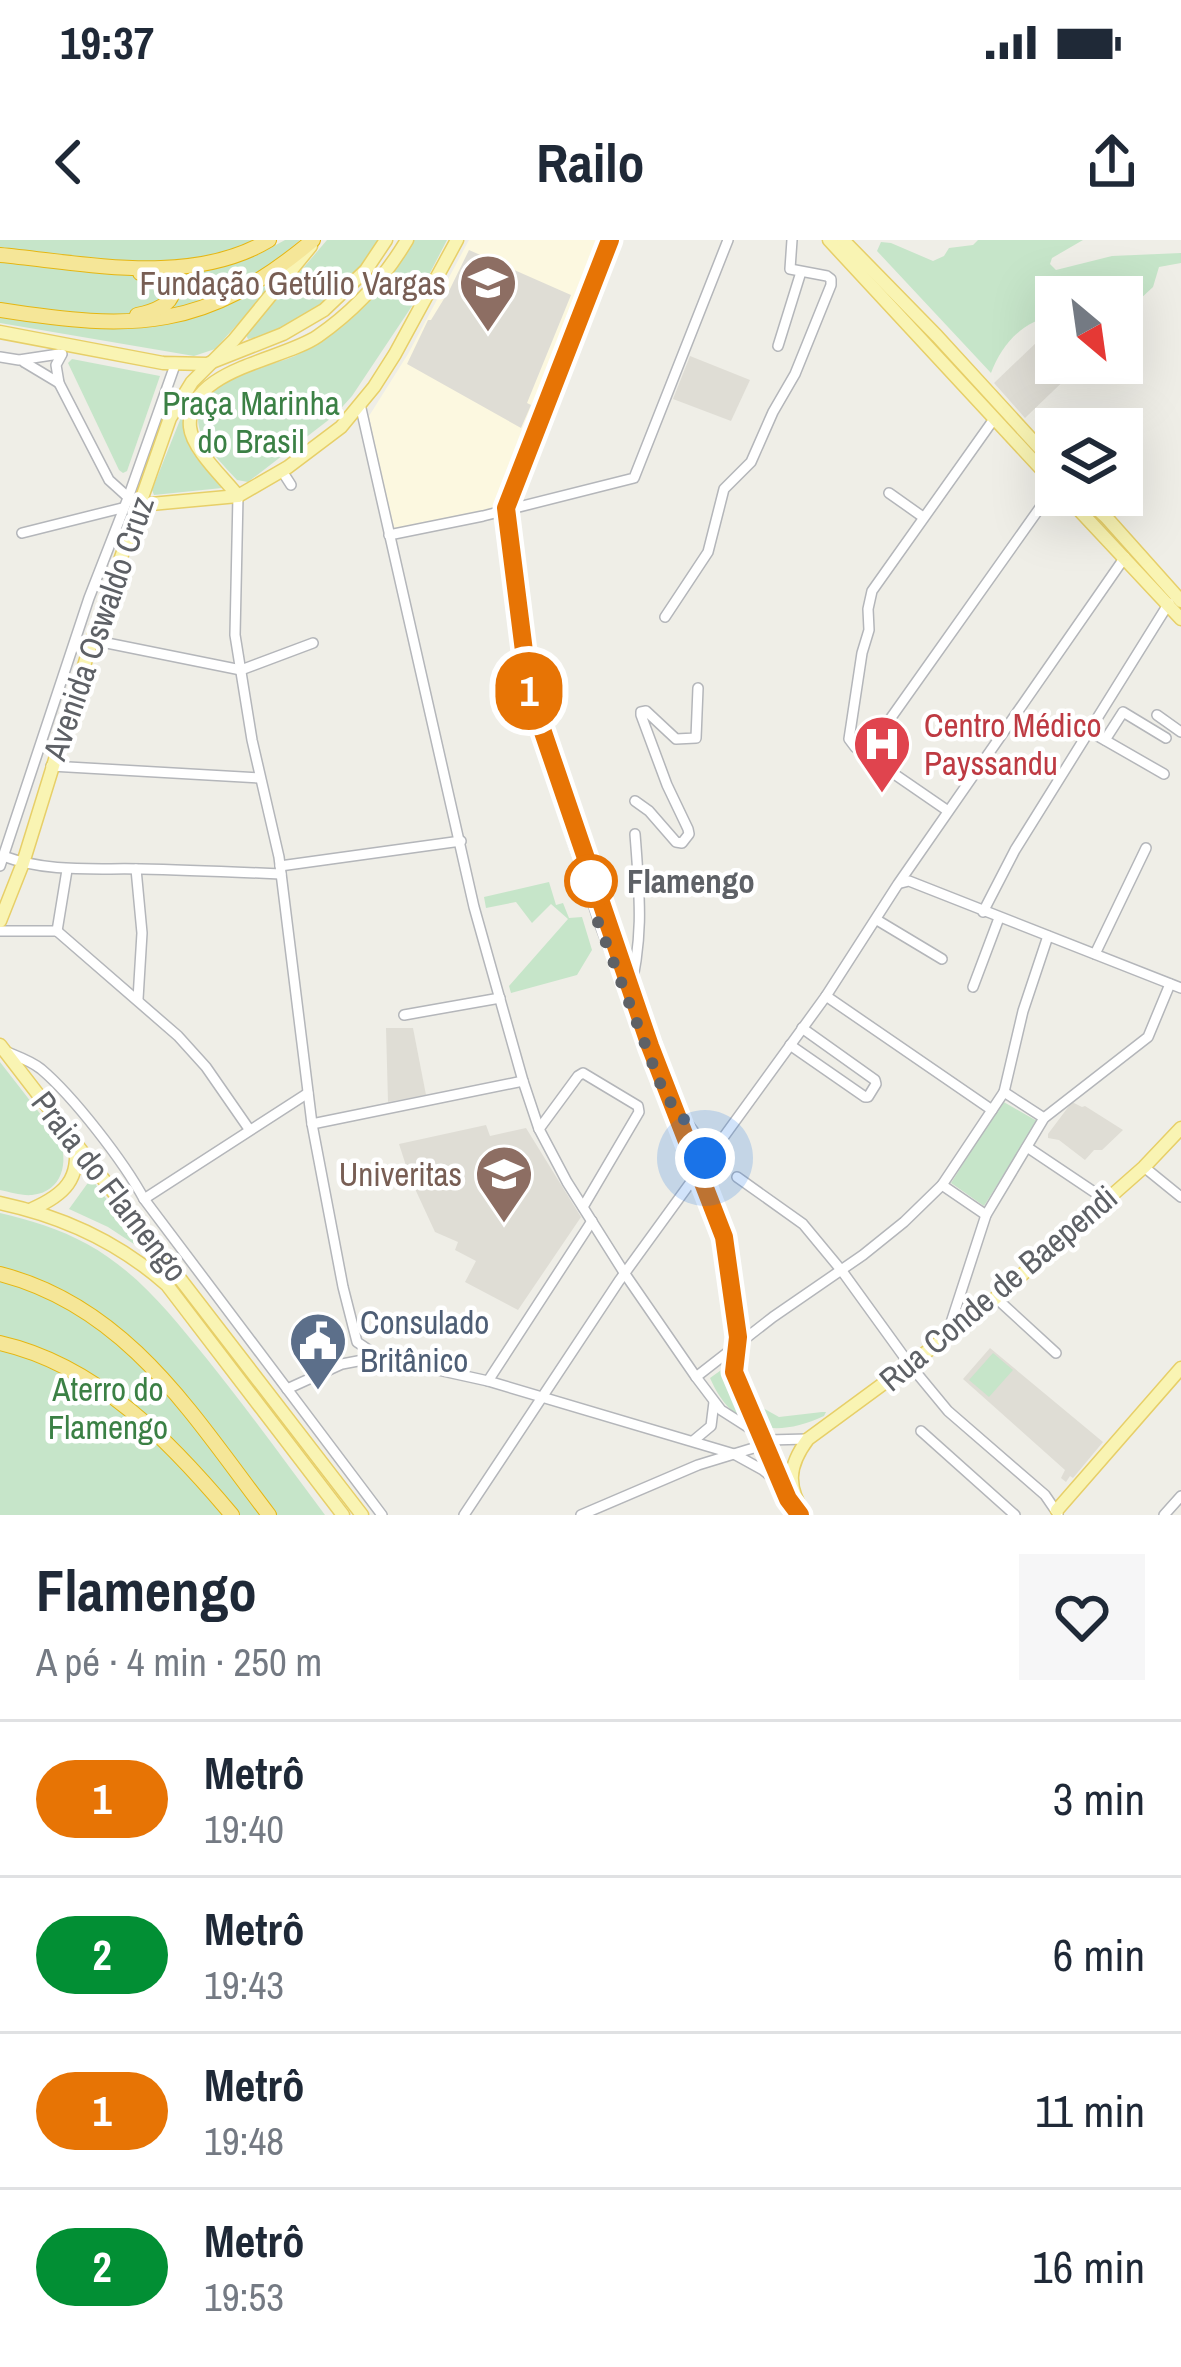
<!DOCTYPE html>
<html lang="pt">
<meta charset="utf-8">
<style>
:root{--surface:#fff;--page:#f6f6f7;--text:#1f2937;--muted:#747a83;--line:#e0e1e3}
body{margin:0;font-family:"Archivo Narrow",sans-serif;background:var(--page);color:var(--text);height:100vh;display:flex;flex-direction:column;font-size:45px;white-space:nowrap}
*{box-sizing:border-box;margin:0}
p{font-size:39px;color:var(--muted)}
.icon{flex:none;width:66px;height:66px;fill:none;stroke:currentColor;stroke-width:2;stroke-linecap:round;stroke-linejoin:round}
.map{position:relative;height:1275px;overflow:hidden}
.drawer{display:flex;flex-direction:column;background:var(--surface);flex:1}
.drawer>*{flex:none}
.badge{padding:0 24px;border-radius:39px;font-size:42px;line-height:78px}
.needle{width:78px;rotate:151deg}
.tools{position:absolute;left:1035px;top:36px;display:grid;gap:24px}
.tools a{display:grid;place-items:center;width:108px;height:108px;border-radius:0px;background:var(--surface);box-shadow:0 12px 48px #0002;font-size:60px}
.you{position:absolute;width:60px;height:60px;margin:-30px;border:9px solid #fff;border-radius:50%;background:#1a73e8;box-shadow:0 0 0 18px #1a73e833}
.map>.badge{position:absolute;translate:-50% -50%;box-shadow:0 0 0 6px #fff}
.round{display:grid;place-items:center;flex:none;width:126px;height:126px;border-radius:0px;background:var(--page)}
.headline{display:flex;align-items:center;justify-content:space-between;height:204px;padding:0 36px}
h1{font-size:57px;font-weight:700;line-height:90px}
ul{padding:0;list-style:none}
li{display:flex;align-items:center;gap:36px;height:156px;padding:0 36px;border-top:3px solid var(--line)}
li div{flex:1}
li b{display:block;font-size:45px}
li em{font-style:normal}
li .badge{min-width:132px;font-weight:700;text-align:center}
.status{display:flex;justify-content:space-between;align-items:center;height:84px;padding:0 60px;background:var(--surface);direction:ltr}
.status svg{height:33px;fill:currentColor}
header{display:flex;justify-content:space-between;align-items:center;height:156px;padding:0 36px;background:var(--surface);font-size:54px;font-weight:700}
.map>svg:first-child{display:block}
</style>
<div class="status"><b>19:37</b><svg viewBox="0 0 49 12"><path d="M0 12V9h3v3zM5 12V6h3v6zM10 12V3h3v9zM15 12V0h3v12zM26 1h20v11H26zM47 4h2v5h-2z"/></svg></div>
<header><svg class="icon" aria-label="back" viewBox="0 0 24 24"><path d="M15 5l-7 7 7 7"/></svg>Railo<svg class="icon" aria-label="share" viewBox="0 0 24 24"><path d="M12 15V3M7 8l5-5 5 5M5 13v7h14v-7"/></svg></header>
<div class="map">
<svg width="1181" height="1275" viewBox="0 0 1181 1275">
<rect width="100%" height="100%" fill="#efeee7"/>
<!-- commercial -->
<path fill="#fcf8e0" d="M469,0H599L500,261L490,269L396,290L391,286L369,176L408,114Z"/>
<!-- education -->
<g fill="#dfddd5">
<path d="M469,10L571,55L527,163L531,165L521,188L407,124L428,80H431L450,49Z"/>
<path d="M1038,101L1056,114V123H1069L1077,128L1025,178L994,143Z"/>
<path d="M690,116L750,140L731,181L673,159Z"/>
<path d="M386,788H413L426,855L388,862Z"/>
<path d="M1072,862L1082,867L1085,866L1123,890L1102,910H1094L1085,920L1059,900L1048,898V894Z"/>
<path d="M486,885L490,896L526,888L581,977L518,1070L465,1042L476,1021L455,1010L458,1002L435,992L410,938L399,904Z"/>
<path d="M990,1108L1103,1202L1073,1238L1070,1236L1066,1242L1061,1238L1065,1230L963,1139Z"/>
</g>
<!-- green -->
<g fill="#c6e5c9">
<path d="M0,0H253L245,4L254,17L285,0H300L263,31L272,46L215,109L194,116L0,83Z"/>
<path d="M327,0H381C350,44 303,91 248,99L246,95Z"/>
<path d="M412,0H447L416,60L352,156L335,175L248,242L237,240C225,227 210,212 202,196C179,144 263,129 295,116C308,109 322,101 335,92C368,69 391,33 412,0Z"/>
<path d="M978,0H1083L1052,18L1050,24L1056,30L1112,16L1181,13V23L1159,27L1153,47L1122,76V57H1056V76C1024,79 1002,104 991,133L877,11L881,2L891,3L933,21L944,16L949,8L973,5Z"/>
<path d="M72,119L160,136L127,231L123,233L119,230L68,123Z"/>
<path d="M186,165C180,209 194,214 222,248L154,255L152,250Z"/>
<path d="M549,642L556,665L563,663L569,678L582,677L592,710L577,735L511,753L509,746L568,679L551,664L532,683L516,662L486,668L484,657Z"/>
<path d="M0,822L59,898C69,921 63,952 32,955C22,956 10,952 0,950Z"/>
<path d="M1002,861L1037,881L984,966L951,943Z"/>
<path d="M90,940L93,941L146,1012L108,987L69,969Z"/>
<path d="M0,973C30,980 60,989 87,1004C138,1032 171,1075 207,1119C248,1170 286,1223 325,1275H0Z"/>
<path d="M993,1113L1013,1130L989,1157L969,1140Z"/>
<path d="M738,1118L754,1145L761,1167L779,1177L822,1172H826L824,1176C775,1199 733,1191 710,1138Z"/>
</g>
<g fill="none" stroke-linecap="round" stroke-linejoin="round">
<!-- minor casing -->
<g stroke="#b4b6ba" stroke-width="12">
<g id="minor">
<path d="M606,0C567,100 516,204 507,313L529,467L599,682L664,853L698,897L706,922"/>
<path d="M778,106L801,32"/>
<path d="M62,114L56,125L59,143L109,240L130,259"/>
<path d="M0,117L19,120L59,114"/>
<path d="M24,122L59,143"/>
<path d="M360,164L474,667L523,841L539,889L567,942L625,1034L696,1137L721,1170L768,1200"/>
<path d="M282,231L291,245"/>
<path d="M889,253L923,277"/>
<path d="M238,256L235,395L252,500L279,617L312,884L343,1047L357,1102L379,1117L488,1141L734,1214L763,1230L791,1253"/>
<path d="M22,293L122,268"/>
<path d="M389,295L483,276L634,238L728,0"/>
<path d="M665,377L708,312L724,249L751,222L773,172L795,134L831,45V39L827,36L790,29L792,0"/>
<path d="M92,400L241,430L313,403"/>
<path d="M1157,475L1181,492"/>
<path d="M1089,491L1164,534"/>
<path d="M1105,500L1123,472L1166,498"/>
<path d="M866,513L1056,245"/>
<path d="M51,526L260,538"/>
<path d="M635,561L649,571L676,602L682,603L689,594L688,589L667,545L641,475V472L646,471L676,499L696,498L698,448"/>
<path d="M948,571L855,507L849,499L862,413L869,390L868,369L872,351L994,179"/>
<path d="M3,616C49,633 94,628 141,629C188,630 234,632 281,634"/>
<path d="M0,626L89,358L128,258L175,125"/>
<path d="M280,626L461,601"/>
<path d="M136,629L142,693L138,759"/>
<path d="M901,643L909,641L1181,748"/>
<path d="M983,672L1015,610L1169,363"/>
<path d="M877,680L942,719"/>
<path d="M0,691H57"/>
<path d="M57,691L178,796L206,827L249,889"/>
<path d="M57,691L67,630"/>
<path d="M1095,714L1146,608"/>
<path d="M973,747L999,678"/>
<path d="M826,756L992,870"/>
<path d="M628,761C644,697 640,659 635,594"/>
<path d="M404,775L500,758"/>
<path d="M790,805L865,857H868L876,844L875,840L802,788"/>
<path d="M7,812C19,817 31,821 41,829C74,857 124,922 144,959L382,1275"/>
<path d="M1004,852L1044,878"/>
<path d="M312,884L523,841"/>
<path d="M539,889L578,836L583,833L638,866L639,872L583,967"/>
<path d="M1027,907L1106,960"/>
<path d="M1144,927L1181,957"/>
<path d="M737,937L803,984L842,1031L910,1125L948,1171L1045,1255L1058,1274"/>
<path d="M942,945L986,975"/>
<path d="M144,959L308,853"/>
<path d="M996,1058L1056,1113"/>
<path d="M946,1098L986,975L1044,878L1148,797L1170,744"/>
<path d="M696,1137L773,1077L863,1015L904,982L942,945L1004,852L1023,771L1048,696"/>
<path d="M488,1141L592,981"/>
<path d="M287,1149L342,1124L379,1117"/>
<path d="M921,1191L1015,1275"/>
<path d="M693,1201L711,1186L714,1162"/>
<path d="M464,1275L619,1041L826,756L898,644L1125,317"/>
<path d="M581,1275L698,1225L760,1206L768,1200L808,1199"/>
<path d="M1164,1275L1181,1256"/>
</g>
</g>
<!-- major casing -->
<g stroke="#e7cf68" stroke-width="15">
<g id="major">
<path d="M829,0L1056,245"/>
<path d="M843,0L937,96L1056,226"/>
<path d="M0,92L163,123L207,124L283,94L324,70L366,30L386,0"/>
<path d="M1065,255L1181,379"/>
<path d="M1082,255L1106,277L1181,361"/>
<path d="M238,256C224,238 192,209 190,187C185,129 282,121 318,96C354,71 385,37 407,0"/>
<path d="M140,265L238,256L288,227L341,187L374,147L395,114L457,0"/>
<path d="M0,681L23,623L92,400L170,178L192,142L234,100L311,6"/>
<path d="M0,805L362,1275"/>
<path d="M0,963C61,976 120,1003 167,1045L343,1275"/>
<path d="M32,969C64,955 81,939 75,902"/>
<path d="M1057,1270L1181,1128"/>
<path d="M805,1275C787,1247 787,1227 808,1199L974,1077L1144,927L1181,888"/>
</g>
</g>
<!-- highway casing -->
<g stroke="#e5b612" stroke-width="16">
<g id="highway">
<path d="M0,15C86,23 191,47 269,0"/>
<path d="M0,70C134,91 205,91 313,0"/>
<path d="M137,75C179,67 187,42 140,33"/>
<path d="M0,1034C128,1067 193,1176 269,1275"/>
<path d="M0,1103C97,1125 170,1201 232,1275"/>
</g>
</g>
<!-- minor -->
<use href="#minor" stroke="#fff" stroke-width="9"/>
<!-- major -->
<use href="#major" stroke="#f9f4b3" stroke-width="12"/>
<!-- highway -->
<use href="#highway" stroke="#f5e698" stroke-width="14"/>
</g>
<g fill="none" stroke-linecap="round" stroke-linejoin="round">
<!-- line casing -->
<g stroke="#fff" stroke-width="27">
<path id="line" d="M610,0L506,268L529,451L650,806L724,997L738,1097L734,1132L788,1259L800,1275"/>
</g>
<!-- line -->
<use href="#line" stroke="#e77405" stroke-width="18"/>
<!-- walk -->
<path stroke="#5e6166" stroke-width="12" stroke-dasharray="0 21.6" d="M591,641L588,648L598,682L660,843L668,859L698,897L705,918"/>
</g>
<!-- icons -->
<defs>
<g id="university-pin" transform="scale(3)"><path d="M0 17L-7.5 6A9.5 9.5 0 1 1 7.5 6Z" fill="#8d6e63" stroke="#fff"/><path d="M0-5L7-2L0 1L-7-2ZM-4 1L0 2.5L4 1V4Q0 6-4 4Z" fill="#fff"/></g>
<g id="hospital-pin" transform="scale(3)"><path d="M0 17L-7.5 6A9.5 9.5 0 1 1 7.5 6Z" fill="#e0444e" stroke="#fff"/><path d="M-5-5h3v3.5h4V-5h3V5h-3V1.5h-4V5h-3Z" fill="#fff"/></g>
<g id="civic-pin" transform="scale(3)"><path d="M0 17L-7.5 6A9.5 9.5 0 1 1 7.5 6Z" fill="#5c6f8a" stroke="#fff"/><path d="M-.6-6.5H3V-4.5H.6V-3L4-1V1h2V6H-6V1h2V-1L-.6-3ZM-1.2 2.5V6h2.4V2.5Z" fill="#fff"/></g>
</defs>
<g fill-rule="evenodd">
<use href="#university-pin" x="488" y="43"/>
<use href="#hospital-pin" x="882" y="504"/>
<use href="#university-pin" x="504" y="934"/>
<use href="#civic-pin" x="318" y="1101"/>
</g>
<!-- markers -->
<circle fill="#fff" stroke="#e77405" stroke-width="6" cx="591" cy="641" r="24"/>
<g text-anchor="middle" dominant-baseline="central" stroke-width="9" stroke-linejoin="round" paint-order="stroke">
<!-- education labels -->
<g font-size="33" fill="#785e54" stroke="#fff" text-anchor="end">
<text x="446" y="43">Fundação Getúlio Vargas</text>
<text x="462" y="934">Univeritas</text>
</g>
<!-- park labels -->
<g font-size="33" fill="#3b8045" stroke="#fff">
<text x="251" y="163">Praça Marinha<tspan x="251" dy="38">do Brasil</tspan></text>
<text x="108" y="1149">Aterro do<tspan x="108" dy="38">Flamengo</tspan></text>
</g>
<!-- street labels -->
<g font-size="33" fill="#5e6166" stroke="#fff">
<text transform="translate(98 388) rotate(-71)">Avenida Oswaldo Cruz</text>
<text transform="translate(110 946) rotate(52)">Praia do Flamengo</text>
<text transform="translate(998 1048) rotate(-40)">Rua Conde de Baependi</text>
</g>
<!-- health labels -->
<g font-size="33" fill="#be3a42" stroke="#fff" text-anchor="start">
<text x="924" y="485">Centro Médico<tspan x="924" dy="38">Payssandu</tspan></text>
</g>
<!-- stop labels -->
<g font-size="33" font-weight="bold" fill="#5e6166" stroke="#fff" text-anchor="start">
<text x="627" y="641">Flamengo</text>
</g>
<!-- service labels -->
<g font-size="33" fill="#4e5e75" stroke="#fff" text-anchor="start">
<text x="360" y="1082">Consulado<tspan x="360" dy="38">Britânico</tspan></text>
</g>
</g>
</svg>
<div class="tools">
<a><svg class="needle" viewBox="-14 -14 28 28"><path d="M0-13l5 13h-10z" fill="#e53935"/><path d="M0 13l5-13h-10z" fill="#747a83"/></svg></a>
<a><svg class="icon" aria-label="layers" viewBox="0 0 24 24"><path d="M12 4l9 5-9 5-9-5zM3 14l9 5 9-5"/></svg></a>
</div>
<div class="you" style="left:705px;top:918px"></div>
<b class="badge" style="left:529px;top:451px;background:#e77405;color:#fff">1</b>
</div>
<section class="drawer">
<div class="headline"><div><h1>Flamengo</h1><p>A pé · 4 min · 250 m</p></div><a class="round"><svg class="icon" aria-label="heart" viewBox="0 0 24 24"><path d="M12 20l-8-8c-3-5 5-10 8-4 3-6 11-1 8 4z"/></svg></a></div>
<ul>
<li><span class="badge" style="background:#e77405;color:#fff">1</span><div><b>Metrô</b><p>19:40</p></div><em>3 min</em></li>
<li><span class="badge" style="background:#028f34;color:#fff">2</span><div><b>Metrô</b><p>19:43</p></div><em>6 min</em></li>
<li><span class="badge" style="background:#e77405;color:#fff">1</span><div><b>Metrô</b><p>19:48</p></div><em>11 min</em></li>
<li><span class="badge" style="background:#028f34;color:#fff">2</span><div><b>Metrô</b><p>19:53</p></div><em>16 min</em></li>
</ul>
</section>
